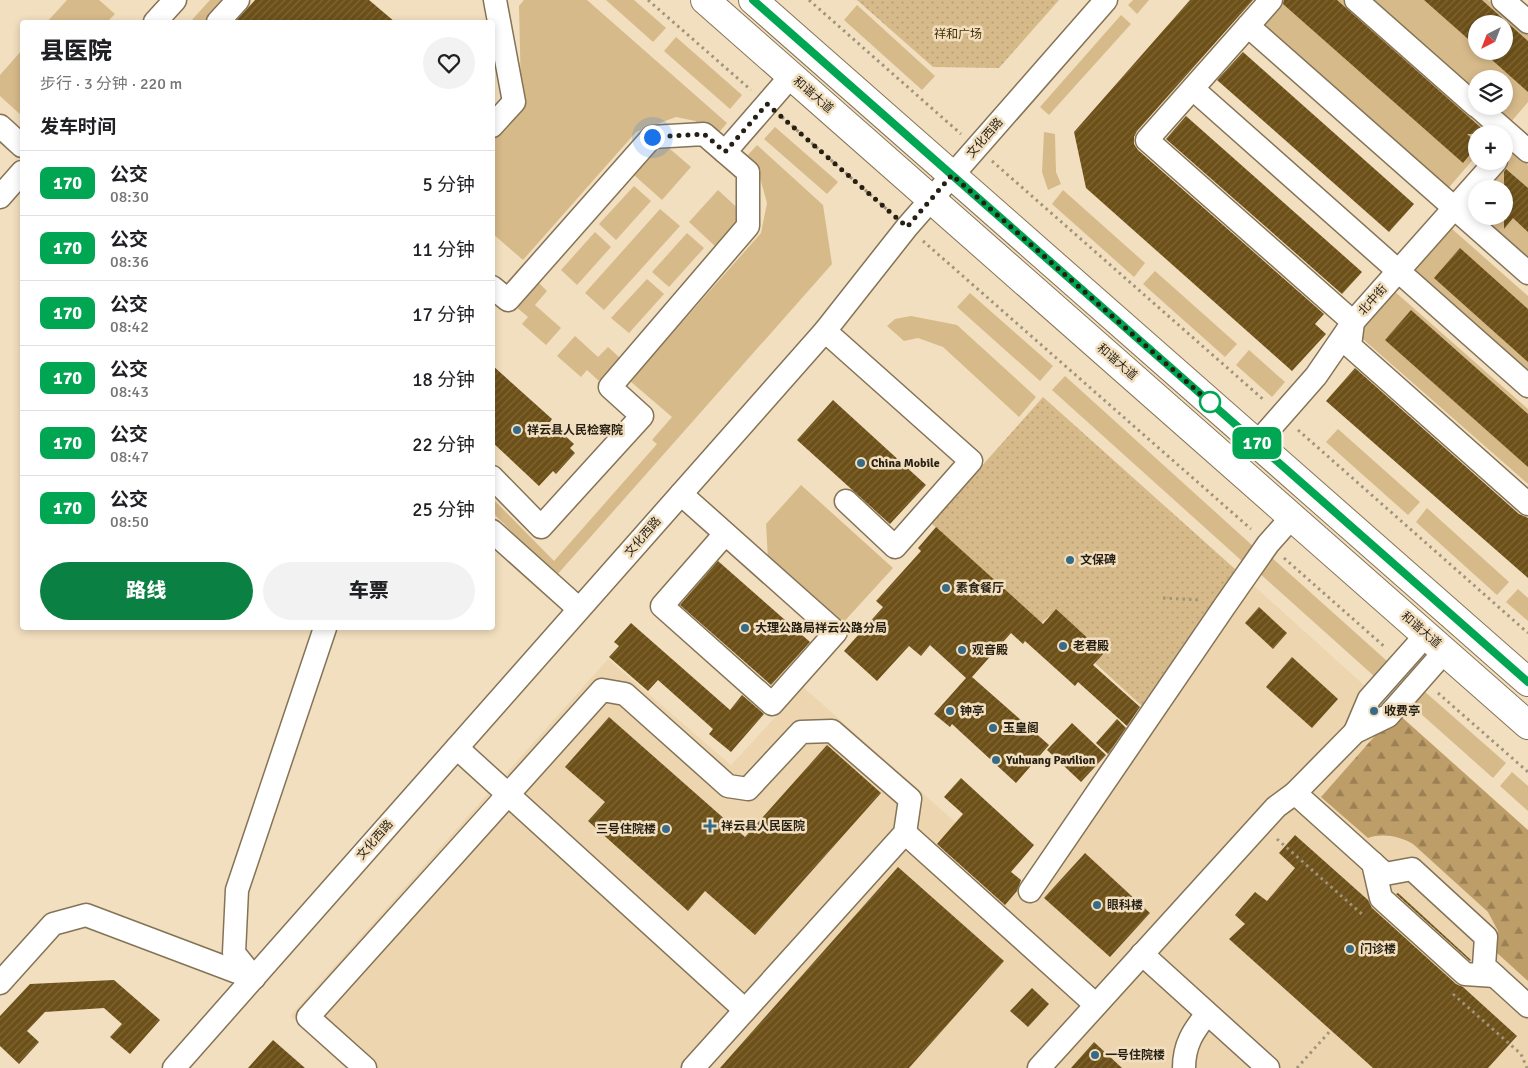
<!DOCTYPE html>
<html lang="zh">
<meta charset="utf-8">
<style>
:root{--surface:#fff;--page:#f2f2f2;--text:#202124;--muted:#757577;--line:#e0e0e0;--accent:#0b8043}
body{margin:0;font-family:Signika,"Noto Sans SC",sans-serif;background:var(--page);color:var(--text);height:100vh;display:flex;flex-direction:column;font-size:19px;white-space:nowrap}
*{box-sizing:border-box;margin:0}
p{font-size:16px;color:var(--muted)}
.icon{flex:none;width:28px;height:28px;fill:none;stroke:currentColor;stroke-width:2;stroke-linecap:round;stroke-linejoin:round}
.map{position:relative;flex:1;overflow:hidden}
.panel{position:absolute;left:20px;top:20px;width:475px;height:610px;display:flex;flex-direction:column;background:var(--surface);border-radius:5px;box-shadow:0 2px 8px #0003}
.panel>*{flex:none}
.badge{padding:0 10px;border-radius:8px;font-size:18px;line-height:32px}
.needle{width:32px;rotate:222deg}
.buttons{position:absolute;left:1468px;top:15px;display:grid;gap:10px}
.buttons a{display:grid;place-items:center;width:45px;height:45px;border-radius:50%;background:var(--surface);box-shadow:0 2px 8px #0003;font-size:25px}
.you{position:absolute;width:25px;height:25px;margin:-12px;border:4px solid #fff;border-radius:50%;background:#1a73e8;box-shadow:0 0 0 8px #1a73e833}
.map>.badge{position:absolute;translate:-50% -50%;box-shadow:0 0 0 2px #fff}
h2{padding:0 20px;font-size:19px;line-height:45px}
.round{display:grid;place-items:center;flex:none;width:52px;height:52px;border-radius:26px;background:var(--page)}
.headline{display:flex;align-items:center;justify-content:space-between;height:85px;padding:0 20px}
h1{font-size:24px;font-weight:800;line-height:38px}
.button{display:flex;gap:10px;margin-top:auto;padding:10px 20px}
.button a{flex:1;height:58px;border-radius:30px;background:var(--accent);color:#fff;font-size:20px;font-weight:800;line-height:58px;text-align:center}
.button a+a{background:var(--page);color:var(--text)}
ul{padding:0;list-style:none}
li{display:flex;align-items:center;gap:15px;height:65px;padding:0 20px;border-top:1px solid var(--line)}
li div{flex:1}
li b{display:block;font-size:19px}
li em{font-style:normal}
li .badge{min-width:55px;font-weight:700;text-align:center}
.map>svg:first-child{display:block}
</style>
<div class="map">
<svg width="1528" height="1068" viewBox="0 0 1528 1068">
<defs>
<pattern id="forest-firs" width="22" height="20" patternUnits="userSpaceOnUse" patternTransform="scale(1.25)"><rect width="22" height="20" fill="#be9e68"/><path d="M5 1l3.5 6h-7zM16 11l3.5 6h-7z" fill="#9a8054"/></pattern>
<pattern id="park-dots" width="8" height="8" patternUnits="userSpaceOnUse" patternTransform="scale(1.25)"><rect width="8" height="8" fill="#d7ba8a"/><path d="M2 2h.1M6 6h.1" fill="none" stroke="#b89f76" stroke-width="1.8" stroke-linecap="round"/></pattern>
<pattern id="building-hatch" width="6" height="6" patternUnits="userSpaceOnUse" patternTransform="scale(1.25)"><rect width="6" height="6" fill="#6d5018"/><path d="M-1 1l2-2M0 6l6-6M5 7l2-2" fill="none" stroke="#7d6638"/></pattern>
</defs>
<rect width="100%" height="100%" fill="#f2dfbf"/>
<!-- built -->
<path fill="#edd6af" d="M1251,583L1365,686L1369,699L1388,716L1528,830V1068H349L290,1016L608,659L731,765L803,687L1024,883L1022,894L1034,905Z"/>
<!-- grass -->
<g fill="#d7ba8a" fill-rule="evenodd">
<path d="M67,0H99L115,14L107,22H47Z"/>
<path d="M210,0H223L204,22H190Z"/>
<path d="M524,0H587L727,123L715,137L695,121L676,117L636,132L523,260L493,234V136L521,94L519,6Z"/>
<path d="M606,0H634L666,28L653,42Z"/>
<path d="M1133,0H1149L1137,14L1128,5Z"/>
<path d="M1277,0H1343L1494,134H1476V156L1445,192L1256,25Z"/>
<path d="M1374,0H1488L1528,35V102L1511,122L1493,106H1504V79H1476V91ZM1476,24H1504V51H1476Z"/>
<path d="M857,5L935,76L922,90L844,20Z"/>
<path d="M1121,15L1131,24L1049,115L1040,107Z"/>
<path d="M676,37L742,95L730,109L664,51Z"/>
<path d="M22,50V116L0,96V75Z"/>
<path d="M775,127L838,182L827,194L764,139Z"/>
<path d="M1044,132L1055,134L1056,172L1061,184L1048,190L1042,172Z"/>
<path d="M663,143L691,167L662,200L634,175Z"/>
<path d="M757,145L823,205L832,264L556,576L493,513L492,498L554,561L657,444L652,440L672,417L630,381L761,233L767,203L757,167L746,157Z"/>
<path d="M1512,151L1528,165V258L1481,216H1504V189H1478Z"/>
<path d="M634,186L651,201L616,240L599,224Z"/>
<path d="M718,190L745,215L716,247L689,222Z"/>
<path d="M1063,190L1145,263L1134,277L1052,204Z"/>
<path d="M660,209L680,226L604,310L585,293Z"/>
<path d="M1451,228L1528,296V371L1414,270Z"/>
<path d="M595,232L611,247L577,285L561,270Z"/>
<path d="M687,233L704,248L669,287L652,272Z"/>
<path d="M1155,271L1237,344L1225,357L1143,284Z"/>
<path d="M647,279L664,294L629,333L611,318Z"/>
<path d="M537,281L547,291L535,305L561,328L546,345L522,324L528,317L515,306Z"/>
<path d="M1393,290L1528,409V484L1356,333Z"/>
<path d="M970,293L1053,366L1040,381L957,307Z"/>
<path d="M911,316L957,325L1036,397L1019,417L943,347L918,338L904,341L887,326L895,319Z"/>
<path d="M575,336L598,357L608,347L620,358L599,381L587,370L581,377L557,356Z"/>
<path d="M1249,350L1285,382L1272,397L1236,365Z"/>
<path d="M1065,376L1254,547L1242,561L1052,390Z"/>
<path d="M1338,429L1420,502L1408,515L1326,442Z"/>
<path d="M801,485L893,568L840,626L768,560L766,524Z"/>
<path d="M1427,508L1509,582L1497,595L1416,522Z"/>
<path d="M1271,557L1387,661L1374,676L1258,572Z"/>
<path d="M1518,589L1528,598V621L1506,602Z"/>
<path d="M1424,691L1506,763L1493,778L1411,705Z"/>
<path d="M1512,772L1528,786V811L1500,786Z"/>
</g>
<!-- forest -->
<path fill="url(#forest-firs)" d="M1396,712L1528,830V981L1497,953L1498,931L1488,912L1413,844C1399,836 1383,833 1368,838L1321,797Z"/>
<!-- park -->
<g fill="url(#park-dots)">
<path d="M857,0H1059L999,68L933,67Z"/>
<path d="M1043,397L1235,569L1145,709L1095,663L1104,652L1056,610L1041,623L931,523Z"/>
</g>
<!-- building -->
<g fill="url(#building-hatch)">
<path d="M255,0H369L395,22H235Z"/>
<path d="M1190,0H1253L1137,131L1134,137V144L1138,150L1324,314L1315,324L1326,334L1292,371L1086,188L1074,132Z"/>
<path d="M1284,0H1337L1488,134H1467L1476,142V147L1463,163L1283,4Z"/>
<path d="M1424,0H1482L1528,41V92L1482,51H1504V24H1476V46Z"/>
<path d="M1243,52L1414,204L1389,232L1217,80Z"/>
<path d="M1186,116L1362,272L1342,294L1166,139Z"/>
<path d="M1506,169L1528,188V232L1513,218L1504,229V172Z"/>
<path d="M1460,248L1528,309V362L1434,278Z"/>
<path d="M1411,310L1528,414V467L1385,340Z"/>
<path d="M492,365L552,419L550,422L574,444L570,448L575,453L556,474L553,471L539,486L492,442Z"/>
<path d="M1355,368L1519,514L1528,518V578L1326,401Z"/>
<path d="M833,400L926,485L890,524L797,440Z"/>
<path d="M936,527L1043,624L1056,609L1104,653L1093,665L1140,707L1127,726L1078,682L1075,686L1025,641L1023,644L1011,633L972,677L1049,745L1016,783L952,724L950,727L934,714L966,678L930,645L921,656L909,646L877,681L844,651L883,607L876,601L921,551L918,548Z"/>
<path d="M718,561L810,642L771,685L680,605Z"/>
<path d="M1259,607L1287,633L1273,649L1245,623Z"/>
<path d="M631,623L730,710L742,695L764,714L731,752L709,734L713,729L658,680L648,691L609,657L619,646L614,642Z"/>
<path d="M1292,657L1338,699L1312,728L1266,687Z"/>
<path d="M609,717L745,837L827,745L881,793L755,935L705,891L688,911L588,821L605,802L565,767Z"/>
<path d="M1117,719L1126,728L1108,754L1096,743Z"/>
<path d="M1072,723L1106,755L1081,782L1047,750Z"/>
<path d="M961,778L1034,845L1011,872L1021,880L1017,891L1005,905L937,844L963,814L944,797Z"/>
<path d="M1295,835L1368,900L1372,908L1456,984L1463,987L1517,1036L1488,1068H1373L1229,939L1245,924L1235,915L1255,892L1267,901L1295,868L1279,853Z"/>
<path d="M1085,853L1150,913L1110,957L1044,898Z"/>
<path d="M898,867L1004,961L909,1068H720Z"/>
<path d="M1398,893L1471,960L1470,961L1396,894Z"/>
<path d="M114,980L160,1020L130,1054L110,1037L122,1024L104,1008L45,1012L27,1031L39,1042L19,1064L0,1046V1016L30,984Z"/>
<path d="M1032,988L1049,1004L1028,1027L1010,1011Z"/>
<path d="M273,1040L305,1068H248Z"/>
<path d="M1094,1042L1122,1068H1071Z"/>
</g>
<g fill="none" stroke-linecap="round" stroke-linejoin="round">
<!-- minor casing -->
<g stroke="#847356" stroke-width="25">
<g id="minor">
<path d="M1271,0L1147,140L1353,322L1350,346L1528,504"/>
<path d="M1356,0L1476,106"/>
<path d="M1503,0L1528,22"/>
<path d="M155,22L175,0"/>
<path d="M218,22L238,0"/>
<path d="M1248,26L1528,273"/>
<path d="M1193,89L1528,386"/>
<path d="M1477,106L1528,151"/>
<path d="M0,126L22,146"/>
<path d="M492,126L514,102L495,0"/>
<path d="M725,152L791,76"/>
<path d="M0,197L22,172"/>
<path d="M492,287L508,300L652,137L704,134L748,172V226L610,387L642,416L541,527L492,477"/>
<path d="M825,331L971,461L895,547L846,501"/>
<path d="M1257,443L1316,376L1353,322L1496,161"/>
<path d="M681,494L836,632L772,704L662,606L725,534"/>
<path d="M492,531L579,609"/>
<path d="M1355,732L1369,699L1426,635"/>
<path d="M457,748L745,1010"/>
<path d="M1295,793L1385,874L1412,869L1486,937L1484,966L1528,1006"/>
<path d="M905,833L1096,1005"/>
<path d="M1373,863L1381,898L1465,974L1495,976"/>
<path d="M1030,891L1224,607L1268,544L1292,517"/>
<path d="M1142,954L1268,1068"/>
<path d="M254,978L234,953L237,890L325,628"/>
<path d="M0,983L53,924L86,915L253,978"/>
<path d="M174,1068L825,331L907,227L1106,0"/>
<path d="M365,1068L308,1017L602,690L625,694L728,786L748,789L801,732L832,731L910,799L905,833L693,1068"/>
<path d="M1039,1068L1276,807L1295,793L1355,732L1388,716L1445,651"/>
<path d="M1184,1068C1184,1045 1193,1031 1207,1014"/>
</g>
</g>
<!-- major casing -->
<g stroke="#847356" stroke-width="30">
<g id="major">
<path d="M705,0L1528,725"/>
<path d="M753,0L1528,682"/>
</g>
</g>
<!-- path -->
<g stroke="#a2937b" stroke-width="3" stroke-dasharray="2.5 4" stroke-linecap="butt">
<path d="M648,0L751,90"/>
<path d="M809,0L961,134"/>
<path d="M782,117L890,212"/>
<path d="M992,161L1265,401"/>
<path d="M923,241L1251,529"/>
<path d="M1298,430L1528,633"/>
<path d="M1284,558L1386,648"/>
<path d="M1163,598L1201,600"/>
<path d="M1438,693L1528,772"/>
<path d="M1277,839L1364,916"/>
<path d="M1453,994L1521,1054L1527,1068"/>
<path d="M1297,1068L1331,1030"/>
</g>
<!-- minor -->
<use href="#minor" stroke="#fff" stroke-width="22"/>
<!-- major -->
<use href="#major" stroke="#fff" stroke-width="28"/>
</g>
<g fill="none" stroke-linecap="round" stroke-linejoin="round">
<!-- line casing -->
<g stroke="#fff" stroke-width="11">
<path id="line" d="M753,0L1528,682"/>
</g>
<!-- line -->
<use href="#line" stroke="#00a651" stroke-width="8"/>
<!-- walk -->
<path stroke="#261f13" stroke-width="5" stroke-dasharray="0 9" d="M652,137L704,134L725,152L767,104L907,227L952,175L1213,405L1210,402"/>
</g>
<!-- markers -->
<circle fill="#fff" stroke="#00a651" stroke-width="2.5" cx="1210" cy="402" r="10"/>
<g fill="#366a87" stroke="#f2dfbf" stroke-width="2">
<circle cx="517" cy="430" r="5"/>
<circle cx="861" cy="463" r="5"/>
<circle cx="1070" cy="560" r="5"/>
<circle cx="946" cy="588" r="5"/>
<circle cx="745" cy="628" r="5"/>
<circle cx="1063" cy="646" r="5"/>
<circle cx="962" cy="650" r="5"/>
<circle cx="950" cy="711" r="5"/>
<circle cx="1374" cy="711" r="5"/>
<circle cx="993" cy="728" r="5"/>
<circle cx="996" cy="760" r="5"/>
<path d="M707.5 818.5h5v5h5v5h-5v5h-5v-5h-5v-5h5z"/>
<circle cx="666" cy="829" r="5"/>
<circle cx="1097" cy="905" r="5"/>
<circle cx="1350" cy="949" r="5"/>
<circle cx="1095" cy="1055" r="5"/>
</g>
<g text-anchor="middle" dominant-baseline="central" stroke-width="5" stroke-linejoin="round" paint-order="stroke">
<!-- park labels -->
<g font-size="12" fill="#442e00" stroke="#f2dfbf">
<text x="958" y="34">祥和广场</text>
</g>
<!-- street labels -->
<g font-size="12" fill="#261f13" stroke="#f2dfbf">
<text transform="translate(813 95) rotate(41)">和谐大道</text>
<text transform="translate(985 138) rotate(-49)">文化西路</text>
<text transform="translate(1373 300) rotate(-48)">北中街</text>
<text transform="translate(1117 362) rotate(41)">和谐大道</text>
<text transform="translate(643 537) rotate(-49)">文化西路</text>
<text transform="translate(1421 630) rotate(41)">和谐大道</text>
<text transform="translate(375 840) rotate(-49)">文化西路</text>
</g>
<!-- poi labels -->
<g font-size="12" font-weight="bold" fill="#261f13" stroke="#f2dfbf" text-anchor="start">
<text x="527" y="430">祥云县人民检察院</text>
<text x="871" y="463">China Mobile</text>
<text x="1080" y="560">文保碑</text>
<text x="956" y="588">素食餐厅</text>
<text x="755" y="628">大理公路局祥云公路分局</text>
<text x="1073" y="646">老君殿</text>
<text x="972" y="650">观音殿</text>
<text x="960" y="711">钟亭</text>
<text x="1384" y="711">收费亭</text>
<text x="1003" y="728">玉皇阁</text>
<text x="1006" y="760">Yuhuang Pavilion</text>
<text x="721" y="826">祥云县人民医院</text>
<text x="656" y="829" text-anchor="end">三号住院楼</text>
<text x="1107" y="905">眼科楼</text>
<text x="1360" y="949">门诊楼</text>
<text x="1105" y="1055">一号住院楼</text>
</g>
</g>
</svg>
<div class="buttons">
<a><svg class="needle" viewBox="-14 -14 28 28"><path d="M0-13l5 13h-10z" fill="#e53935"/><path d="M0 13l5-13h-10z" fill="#757577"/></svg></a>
<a><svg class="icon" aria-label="layers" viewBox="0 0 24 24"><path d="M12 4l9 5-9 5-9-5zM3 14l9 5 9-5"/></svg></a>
<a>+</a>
<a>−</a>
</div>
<div class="you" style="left:652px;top:137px"></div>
<b class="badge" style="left:1257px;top:443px;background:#00a651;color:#fff">170</b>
<section class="panel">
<div class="headline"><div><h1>县医院</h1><p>步行 · 3 分钟 · 220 m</p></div><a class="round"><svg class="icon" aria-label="heart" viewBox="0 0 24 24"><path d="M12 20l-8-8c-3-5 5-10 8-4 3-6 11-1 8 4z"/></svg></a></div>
<h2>发车时间</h2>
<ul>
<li><span class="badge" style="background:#00a651;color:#fff">170</span><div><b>公交</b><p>08:30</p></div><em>5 分钟</em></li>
<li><span class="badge" style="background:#00a651;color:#fff">170</span><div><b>公交</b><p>08:36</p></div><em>11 分钟</em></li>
<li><span class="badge" style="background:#00a651;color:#fff">170</span><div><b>公交</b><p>08:42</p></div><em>17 分钟</em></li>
<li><span class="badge" style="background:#00a651;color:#fff">170</span><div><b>公交</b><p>08:43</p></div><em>18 分钟</em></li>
<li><span class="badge" style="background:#00a651;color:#fff">170</span><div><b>公交</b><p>08:47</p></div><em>22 分钟</em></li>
<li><span class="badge" style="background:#00a651;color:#fff">170</span><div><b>公交</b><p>08:50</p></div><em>25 分钟</em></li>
</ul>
<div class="button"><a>路线</a><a>车票</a></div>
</section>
</div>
